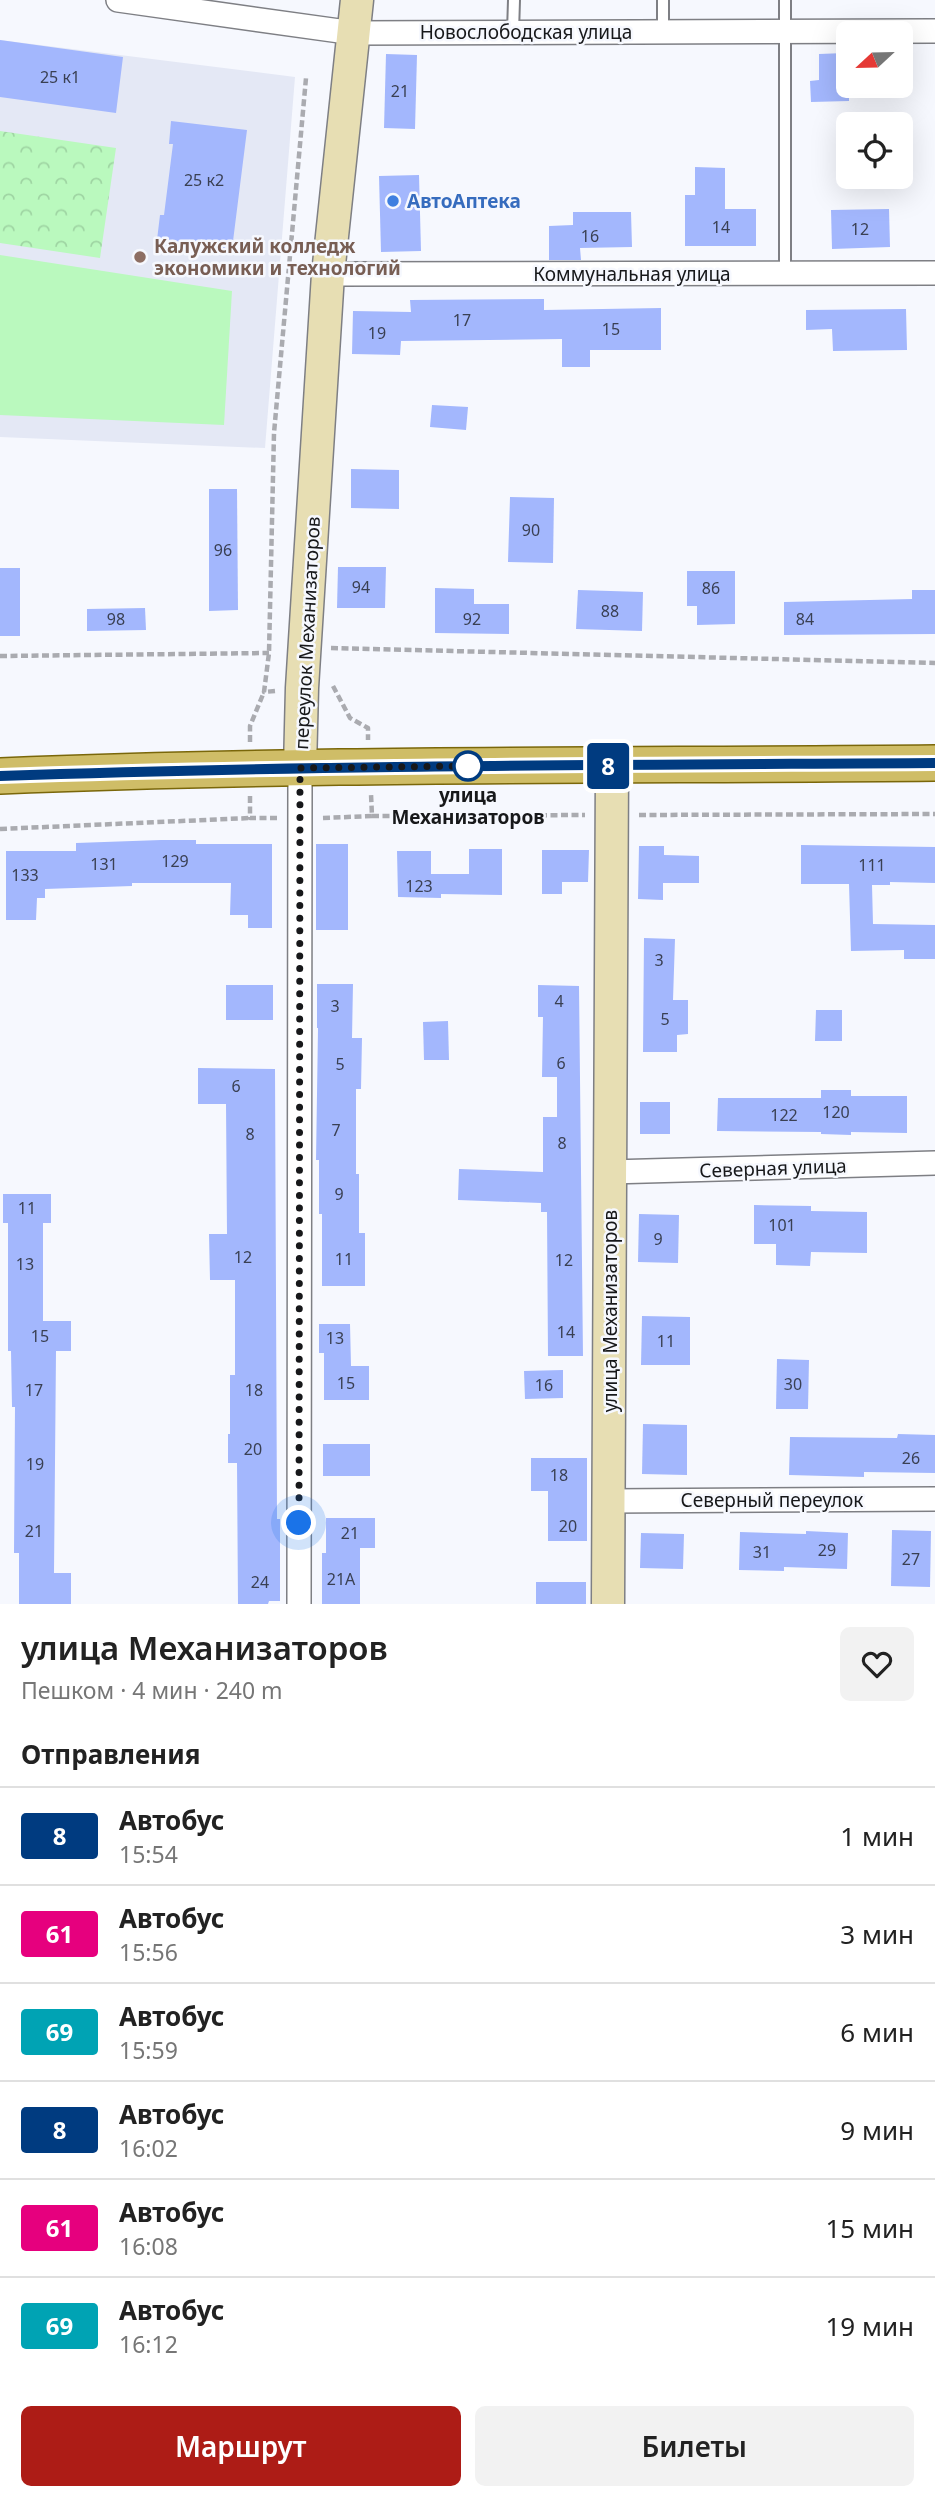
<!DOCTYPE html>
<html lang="ru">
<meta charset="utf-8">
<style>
:root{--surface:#fff;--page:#f2f2f2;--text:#222;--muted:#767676;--line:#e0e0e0;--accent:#ad1c16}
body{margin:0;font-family:"Noto Sans",sans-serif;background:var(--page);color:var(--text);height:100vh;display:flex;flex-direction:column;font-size:26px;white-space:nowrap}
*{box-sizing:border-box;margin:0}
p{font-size:23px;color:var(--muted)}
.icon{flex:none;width:38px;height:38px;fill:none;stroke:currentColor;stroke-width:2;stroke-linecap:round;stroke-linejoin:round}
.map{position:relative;height:1604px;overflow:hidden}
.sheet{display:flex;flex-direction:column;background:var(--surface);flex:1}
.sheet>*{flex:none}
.badge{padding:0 14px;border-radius:5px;font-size:24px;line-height:46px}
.needle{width:46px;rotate:248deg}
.buttons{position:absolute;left:836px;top:21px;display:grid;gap:14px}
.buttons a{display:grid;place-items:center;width:77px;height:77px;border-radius:10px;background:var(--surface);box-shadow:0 7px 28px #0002;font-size:35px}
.you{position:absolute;width:35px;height:35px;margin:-18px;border:5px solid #fff;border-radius:50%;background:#1a73e8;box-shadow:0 0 0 10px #1a73e833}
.map>.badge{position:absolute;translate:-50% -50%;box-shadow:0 0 0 4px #fff}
h2{padding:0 21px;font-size:26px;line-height:63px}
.round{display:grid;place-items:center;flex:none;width:74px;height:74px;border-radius:10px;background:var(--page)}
.head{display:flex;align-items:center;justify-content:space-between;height:119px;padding:0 21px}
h1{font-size:33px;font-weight:600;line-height:52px}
.button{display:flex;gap:14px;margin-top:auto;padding:14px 21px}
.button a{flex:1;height:80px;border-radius:10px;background:var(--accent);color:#fff;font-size:28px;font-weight:600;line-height:80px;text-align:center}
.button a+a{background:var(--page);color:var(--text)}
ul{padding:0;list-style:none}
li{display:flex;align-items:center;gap:21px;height:98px;padding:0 21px;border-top:2px solid var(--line)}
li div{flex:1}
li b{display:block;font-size:26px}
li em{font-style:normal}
li .badge{min-width:77px;font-weight:700;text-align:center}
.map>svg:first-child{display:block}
</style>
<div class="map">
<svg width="935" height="1604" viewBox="0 0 935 1604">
<defs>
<pattern id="park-crowns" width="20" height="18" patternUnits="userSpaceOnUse" patternTransform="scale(1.75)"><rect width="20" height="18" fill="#baf9be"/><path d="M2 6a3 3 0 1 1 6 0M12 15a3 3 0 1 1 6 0" fill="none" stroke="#9fd5a3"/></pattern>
</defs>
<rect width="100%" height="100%" fill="#f6f8fe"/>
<!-- built -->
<path fill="#e4e8f5" d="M0,40L295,77L265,448L0,437Z"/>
<!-- green -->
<path fill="#baf9be" d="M0,255L232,291L224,425L0,415Z"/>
<!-- park -->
<path fill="url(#park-crowns)" d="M0,131L116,148L100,258L0,243Z"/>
<!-- building -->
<g fill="#a3b7fd">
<path d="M0,40L123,57L116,113L0,97Z"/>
<path d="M845,53V63H849V101L811,102L810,81L819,80V54Z"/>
<path d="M386,54L417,55L415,129L384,128Z"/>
<path d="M171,121L247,130L232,249L157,240L160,215H164L173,144H169Z"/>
<path d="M695,167L725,168V209H756V246H685V195H695Z"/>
<path d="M419,175L421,251L381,252L379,176Z"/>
<path d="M889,209L890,247L832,249L831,210Z"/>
<path d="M573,212H631L632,247L580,248L581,260H549V226L573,225Z"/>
<path d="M544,299V310L661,308V350H590V367H562V339L401,341L400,355L352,354L353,311L411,312L410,300Z"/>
<path d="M906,309L907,350L833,351L832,329L806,330V310Z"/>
<path d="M432,405L468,407L466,430L430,427Z"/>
<path d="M351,469L399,470V509L351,508Z"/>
<path d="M209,489H237L238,610L209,611Z"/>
<path d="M510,497L554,498L553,563L508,562Z"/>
<path d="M338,567H386L385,608H337Z"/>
<rect x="0" y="568" width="20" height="68"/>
<path d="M687,571H735V624L697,625V606H687Z"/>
<path d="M435,588L474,589V604H509V634L435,633Z"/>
<path d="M578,590L643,592L642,631L576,629Z"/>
<path d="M912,590H935V634L784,635V602L912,599Z"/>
<path d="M145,608L146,630L87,631V609Z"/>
<path d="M161,840H196V844H272V928H248V915H230L231,883H132V886L45,889V898H37L36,920H6V851H76V843Z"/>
<rect x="316" y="844" width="32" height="86"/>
<path d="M801,845L935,847V883L890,882V885H872L873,924L935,925V959H904V950L851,951L849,884H801Z"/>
<path d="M639,846H664V855L699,856V883H663V900L638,899Z"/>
<path d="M469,849H502V895L441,894V898L398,897L397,851H431V874H469Z"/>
<path d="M542,850H589L588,882H562V894H542Z"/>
<path d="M644,938L675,939L673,1000H688V1034L677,1035V1052H643Z"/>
<path d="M317,984H353L352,1038H362L361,1089H356V1174H359V1233H365V1286H322V1214H319V1160H316L318,1028H317Z"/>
<rect x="226" y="985" width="47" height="35"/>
<path d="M538,985L579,986L583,1356H548L547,1212H541V1203L458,1200L459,1169L543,1172V1117H557V1077H542L543,1017H538Z"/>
<path d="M816,1010H842V1041H815Z"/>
<path d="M448,1021L449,1060H424L423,1022Z"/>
<path d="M198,1068L275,1069L277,1519H280V1601H269L268,1604H238L237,1463H228V1434H230V1375H235V1280H210L209,1234H227L226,1104H198Z"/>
<path d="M821,1090H851V1096H907V1133L851,1132V1135L821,1134V1132L717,1131L718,1098H821Z"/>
<rect x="640" y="1102" width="30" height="32"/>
<path d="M3,1194H51V1223H43V1321H71V1351H56L54,1573H71V1604H19V1553H14L15,1407H12L11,1351H8V1223H3Z"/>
<path d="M754,1205L811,1206V1211L867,1212V1253L811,1252L810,1266L776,1265V1244H754Z"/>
<path d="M639,1214L679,1215L678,1263L638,1262Z"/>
<path d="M642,1316L690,1317V1365H641Z"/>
<path d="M319,1324H350L351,1366H369V1400H324V1353H319Z"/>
<path d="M777,1359L809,1360L808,1409H776Z"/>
<path d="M563,1370V1398L525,1399L524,1371Z"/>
<path d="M643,1424L687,1425V1475L642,1474Z"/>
<path d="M898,1434L935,1435V1473L864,1472V1477L789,1475L790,1437L897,1438Z"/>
<rect x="323" y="1444" width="47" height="32"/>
<path d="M531,1458H587V1541H548V1491H531Z"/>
<path d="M326,1518H375V1548H360V1604H322V1553H326Z"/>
<path d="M892,1530L931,1531L930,1587L891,1586Z"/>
<path d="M806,1531L848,1533L847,1569L784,1567V1571L739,1570L740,1532L806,1534Z"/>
<path d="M641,1533L684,1534L683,1569L640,1568Z"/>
<rect x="536" y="1582" width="50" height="22"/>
</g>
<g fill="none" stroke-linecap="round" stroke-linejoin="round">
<!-- lane casing -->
<g stroke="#7e7f84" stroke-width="14">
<g id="lane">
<path d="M663,0V32"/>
<path d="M785,0V275"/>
<path d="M513,32L514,0"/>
</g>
</g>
<!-- street casing -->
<g stroke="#7e7f84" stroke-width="26">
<g id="street">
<path d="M118,0L354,33L935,31"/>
<path d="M328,274L935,273"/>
<path d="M610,1172L935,1163"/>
<path d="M610,1501L935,1499"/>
<path d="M299,1604L300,768"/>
</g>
</g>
<!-- secondary casing -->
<g stroke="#7e7f84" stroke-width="35">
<g id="secondary">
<path d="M300,768L302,688L328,274L357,0"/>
<path d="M608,1604L612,766"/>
</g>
</g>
<!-- primary casing -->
<g stroke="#7a670a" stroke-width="38">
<path id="primary" d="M0,776C311,763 623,766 935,763"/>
</g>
<!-- path -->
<g stroke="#aaabb0" stroke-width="4.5" stroke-dasharray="7 3.5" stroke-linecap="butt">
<path d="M331,648L935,663"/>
<path d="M0,656L269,653"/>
<path d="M333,686L350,718L368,728V740"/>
<path d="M275,691L264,692L269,653L274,433L306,78"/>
<path d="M250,742V726L264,692"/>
<path d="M250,796V818H279"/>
<path d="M639,815L935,814"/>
<path d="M372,816L585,815"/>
<path d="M323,818L372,816L371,794"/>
<path d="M0,829L250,818"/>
</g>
<!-- lane -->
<use href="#lane" stroke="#fff" stroke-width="10"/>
<!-- street -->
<use href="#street" stroke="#fff" stroke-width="23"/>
<!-- secondary -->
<use href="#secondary" stroke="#e7deb3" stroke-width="32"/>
<!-- primary -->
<use href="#primary" stroke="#cfbd67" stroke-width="35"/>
</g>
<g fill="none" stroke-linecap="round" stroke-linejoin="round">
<!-- line casing -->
<g stroke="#fff" stroke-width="16">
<path id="line" d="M0,776C312,765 623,765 935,763"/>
</g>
<!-- line -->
<use href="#line" stroke="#003b80" stroke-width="10"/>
<!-- walk -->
<path stroke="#17181a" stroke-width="7" stroke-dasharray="0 12.6" d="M299,1523L300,768L468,766"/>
</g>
<!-- markers -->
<circle fill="#3f7fe0" stroke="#f6f8fe" stroke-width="2.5" cx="393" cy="201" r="7"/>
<circle fill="#8d6e63" stroke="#f6f8fe" stroke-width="2.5" cx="140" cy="257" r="7"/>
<circle fill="#fff" stroke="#003b80" stroke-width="3.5" cx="468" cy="766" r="14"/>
<g text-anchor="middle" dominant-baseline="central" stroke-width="5" stroke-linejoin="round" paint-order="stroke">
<!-- number labels -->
<g font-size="16" fill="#3a4053">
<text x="60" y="77">25 к1</text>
<text x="400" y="91">21</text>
<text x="204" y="180">25 к2</text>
<text x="721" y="227">14</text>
<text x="860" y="229">12</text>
<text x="590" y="236">16</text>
<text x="462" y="320">17</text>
<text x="611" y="329">15</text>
<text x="377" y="333">19</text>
<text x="531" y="530">90</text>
<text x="223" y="550">96</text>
<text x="361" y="587">94</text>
<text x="711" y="588">86</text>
<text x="610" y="611">88</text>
<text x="116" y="619">98</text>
<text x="472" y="619">92</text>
<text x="805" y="619">84</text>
<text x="175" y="861">129</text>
<text x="104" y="864">131</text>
<text x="872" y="865">111</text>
<text x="25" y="875">133</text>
<text x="419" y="886">123</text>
<text x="659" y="960">3</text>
<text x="559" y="1001">4</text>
<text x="335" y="1006">3</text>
<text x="665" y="1019">5</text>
<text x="561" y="1063">6</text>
<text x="340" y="1064">5</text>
<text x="236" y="1086">6</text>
<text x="836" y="1112">120</text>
<text x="784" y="1115">122</text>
<text x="336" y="1130">7</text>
<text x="250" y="1134">8</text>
<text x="562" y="1143">8</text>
<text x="339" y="1194">9</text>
<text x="27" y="1208">11</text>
<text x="782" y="1225">101</text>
<text x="658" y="1239">9</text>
<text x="243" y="1257">12</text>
<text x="344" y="1259">11</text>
<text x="564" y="1260">12</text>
<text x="25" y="1264">13</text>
<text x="566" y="1332">14</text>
<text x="40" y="1336">15</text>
<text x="335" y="1338">13</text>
<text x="666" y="1341">11</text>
<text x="346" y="1383">15</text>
<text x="793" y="1384">30</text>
<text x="544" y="1385">16</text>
<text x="34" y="1390">17</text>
<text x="254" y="1390">18</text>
<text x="253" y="1449">20</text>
<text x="911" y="1458">26</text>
<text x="35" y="1464">19</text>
<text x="559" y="1475">18</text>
<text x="568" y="1526">20</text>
<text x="34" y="1531">21</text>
<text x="350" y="1533">21</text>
<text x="827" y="1550">29</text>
<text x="762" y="1552">31</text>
<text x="911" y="1559">27</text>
<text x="341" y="1579">21А</text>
<text x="260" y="1582">24</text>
</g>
<!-- street labels -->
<g font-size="19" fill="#17181a" stroke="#f6f8fe">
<text x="526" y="32">Новослободская улица</text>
<text x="632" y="274">Коммунальная улица</text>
<text transform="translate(307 633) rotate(-87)">переулок Механизаторов</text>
<text transform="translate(773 1168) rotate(-2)">Северная улица</text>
<text transform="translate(610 1311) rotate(-90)">улица Механизаторов</text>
<text x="772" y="1500">Северный переулок</text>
</g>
<!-- shop labels -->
<g font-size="19" font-weight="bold" fill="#366cbe" stroke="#f6f8fe" text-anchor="start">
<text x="407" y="201">АвтоАптека</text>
</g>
<!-- education labels -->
<g font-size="19" font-weight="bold" fill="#785e54" stroke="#f6f8fe" text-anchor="start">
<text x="154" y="246">Калужский колледж<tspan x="154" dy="22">экономики и технологий</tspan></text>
</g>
<!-- stop labels -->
<g font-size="19" font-weight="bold" fill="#17181a" stroke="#f6f8fe">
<text x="468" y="795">улица<tspan x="468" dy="22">Механизаторов</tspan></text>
</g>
</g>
</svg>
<div class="buttons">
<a><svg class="needle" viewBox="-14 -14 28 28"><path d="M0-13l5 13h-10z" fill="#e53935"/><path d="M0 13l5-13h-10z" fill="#767676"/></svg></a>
<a><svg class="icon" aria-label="locate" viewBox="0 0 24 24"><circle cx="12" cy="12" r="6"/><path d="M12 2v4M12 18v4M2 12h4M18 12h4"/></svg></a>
</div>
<div class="you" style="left:299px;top:1523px"></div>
<b class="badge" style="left:608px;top:766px;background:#003b80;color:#fff">8</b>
</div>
<section class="sheet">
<div class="head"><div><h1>улица Механизаторов</h1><p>Пешком · 4 мин · 240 m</p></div><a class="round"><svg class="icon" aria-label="heart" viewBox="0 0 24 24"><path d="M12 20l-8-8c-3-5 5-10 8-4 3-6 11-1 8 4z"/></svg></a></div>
<h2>Отправления</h2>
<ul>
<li><span class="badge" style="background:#003b80;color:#fff">8</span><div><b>Автобус</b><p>15:54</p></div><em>1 мин</em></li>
<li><span class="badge" style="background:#e6007e;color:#fff">61</span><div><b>Автобус</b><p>15:56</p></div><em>3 мин</em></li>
<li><span class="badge" style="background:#00a3b4;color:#fff">69</span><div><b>Автобус</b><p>15:59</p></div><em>6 мин</em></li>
<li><span class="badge" style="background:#003b80;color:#fff">8</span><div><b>Автобус</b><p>16:02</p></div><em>9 мин</em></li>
<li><span class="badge" style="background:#e6007e;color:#fff">61</span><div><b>Автобус</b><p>16:08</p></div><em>15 мин</em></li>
<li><span class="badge" style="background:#00a3b4;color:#fff">69</span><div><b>Автобус</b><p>16:12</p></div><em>19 мин</em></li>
</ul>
<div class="button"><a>Маршрут</a><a>Билеты</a></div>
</section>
